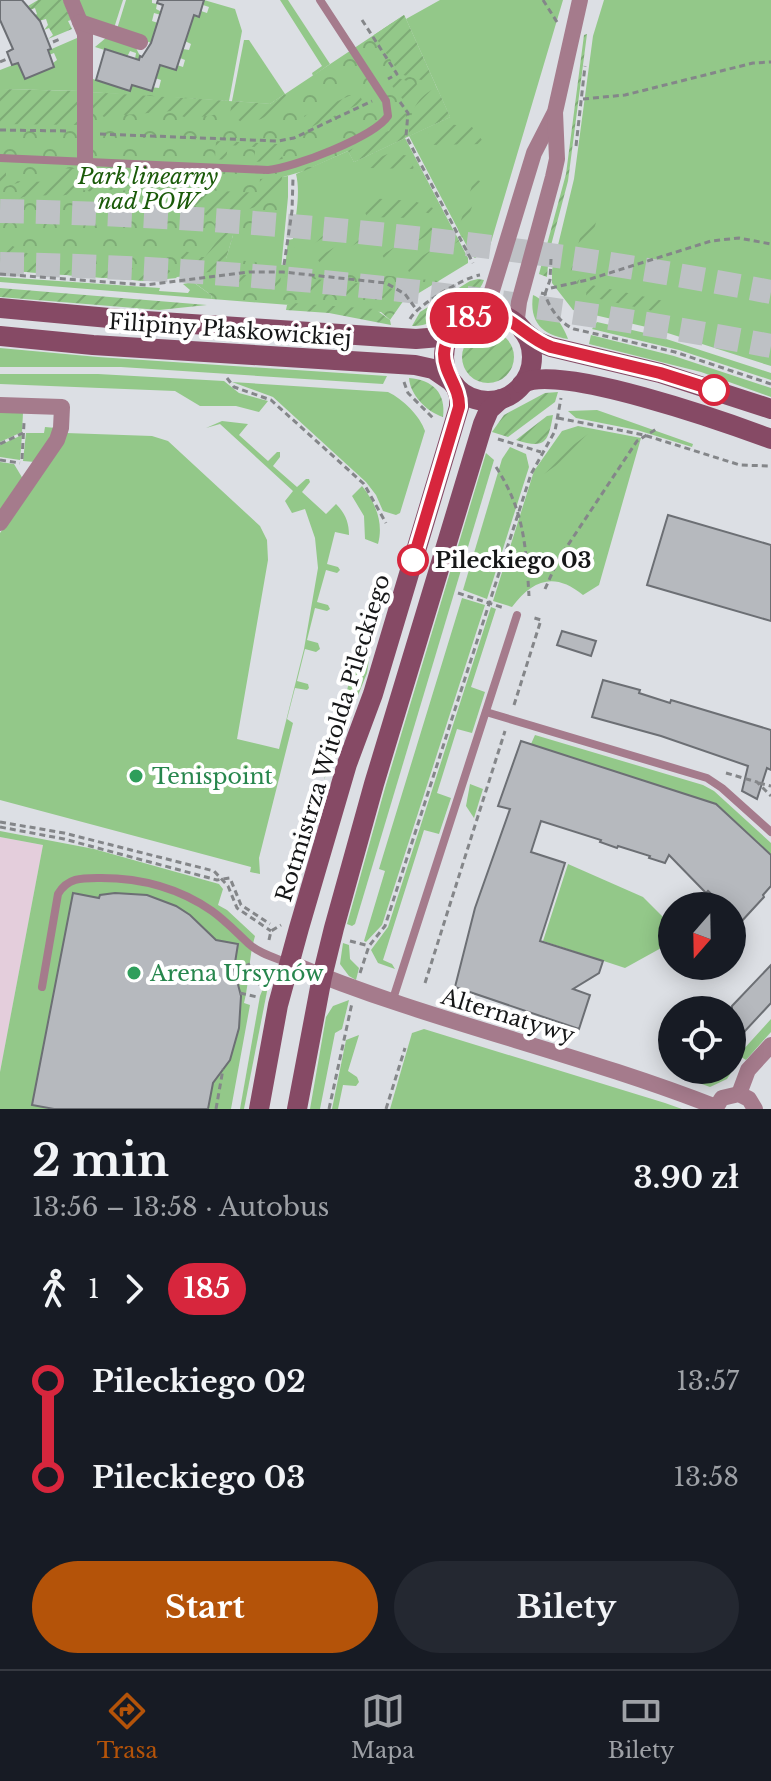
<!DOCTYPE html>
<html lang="pl">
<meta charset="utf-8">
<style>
:root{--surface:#171b24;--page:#242831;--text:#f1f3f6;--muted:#9ea1a6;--line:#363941;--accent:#b45309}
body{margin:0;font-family:"Libre Baskerville",serif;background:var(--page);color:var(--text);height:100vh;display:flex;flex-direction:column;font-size:30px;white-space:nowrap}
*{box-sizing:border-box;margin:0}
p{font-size:26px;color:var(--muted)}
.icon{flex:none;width:44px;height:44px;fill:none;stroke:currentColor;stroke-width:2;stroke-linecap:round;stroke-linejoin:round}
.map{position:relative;height:1109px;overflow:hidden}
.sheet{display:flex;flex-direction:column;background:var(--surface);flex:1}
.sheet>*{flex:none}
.badge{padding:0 16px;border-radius:26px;font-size:28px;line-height:52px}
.needle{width:52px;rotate:200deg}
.controls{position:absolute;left:658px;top:892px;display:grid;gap:16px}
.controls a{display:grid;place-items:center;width:88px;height:88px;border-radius:50%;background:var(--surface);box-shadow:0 4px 20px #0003;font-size:40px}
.map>.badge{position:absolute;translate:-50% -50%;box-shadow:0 0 0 4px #fff}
.legs{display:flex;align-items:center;gap:12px;height:88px;padding:0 32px;font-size:26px}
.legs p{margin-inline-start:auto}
.headline{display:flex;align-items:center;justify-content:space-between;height:136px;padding:0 32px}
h1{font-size:44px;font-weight:700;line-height:60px}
.action{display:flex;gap:16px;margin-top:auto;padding:16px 32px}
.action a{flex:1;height:92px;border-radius:48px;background:var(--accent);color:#fff;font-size:32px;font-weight:700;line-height:92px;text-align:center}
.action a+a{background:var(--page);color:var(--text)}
ul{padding:0 32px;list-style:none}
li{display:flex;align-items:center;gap:28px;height:96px;font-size:30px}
li i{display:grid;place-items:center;width:12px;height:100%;margin:0 10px;background:currentColor}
li i::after{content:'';width:20px;height:20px;margin:-10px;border:6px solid;border-radius:50%;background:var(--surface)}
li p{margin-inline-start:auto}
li:first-child i{background:linear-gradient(#0000 50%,currentColor 0)}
li:last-child i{background:linear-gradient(currentColor 50%,#0000 0)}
.menu{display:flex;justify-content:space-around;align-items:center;height:112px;border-top:2px solid var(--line);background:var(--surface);font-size:22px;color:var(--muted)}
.menu a{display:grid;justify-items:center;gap:4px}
.menu .active{color:var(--accent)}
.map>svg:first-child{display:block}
</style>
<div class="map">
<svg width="771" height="1109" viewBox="0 0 771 1109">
<defs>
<pattern id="park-crowns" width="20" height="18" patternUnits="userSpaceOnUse" patternTransform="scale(2)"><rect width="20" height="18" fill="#93c889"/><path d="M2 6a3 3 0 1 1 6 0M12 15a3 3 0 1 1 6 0" fill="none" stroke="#7eab76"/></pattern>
<pattern id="garden-furrows" width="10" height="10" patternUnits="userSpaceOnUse" patternTransform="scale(2)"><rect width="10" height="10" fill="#93c889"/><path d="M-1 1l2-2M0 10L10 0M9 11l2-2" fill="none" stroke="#7eab76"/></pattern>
</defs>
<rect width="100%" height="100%" fill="#dcdfe4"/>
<!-- education -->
<path fill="#e4cedc" d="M0,837L43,845L0,1072Z"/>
<!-- grass -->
<g fill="#93c889">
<path d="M77,0H123L114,28L83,16Z"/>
<path d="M126,0H152V3L157,4L156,9L162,12L161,15L154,13L152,21L158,23L151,43L117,29Z"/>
<path d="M204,0L235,9L242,31L229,101L88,92L90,78L129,91L132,85L159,88L161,80L155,78L160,65L175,70L177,65L183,67L185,60L180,58L183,49L189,50L191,44L185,41L192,21L183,18L185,12L198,16L201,11L207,13L209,7L203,5Z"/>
<path d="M280,0H288L330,64L313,76L312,73L322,66Z"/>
<path d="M440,0H563L489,249L475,258L472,256L409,136L450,117L406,19Z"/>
<path d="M604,0H771V366L655,329L573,310L552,283V270L574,179L593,36Z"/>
<path d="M107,37L135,46L140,56L139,60L135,59L136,53L130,51L127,57L95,47Z"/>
<path d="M77,38L79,91L0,89V70L18,63L54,67L53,63L57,60L54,53L49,55L47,51Z"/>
<path d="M244,40H249L285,94L270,104L232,101Z"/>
<path d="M405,138L468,258V263L414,296L285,269L288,240L293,239C295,219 301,194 296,174L348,151L354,162Z"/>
<path d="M288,176V197L281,269L225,262L233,235L282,177Z"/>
<path d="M0,277L160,288L159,291L188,293L190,290L183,284L193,282L211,295L212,299L0,282Z"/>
<path d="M533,295C547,301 563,325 568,339C542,335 529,322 533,295Z"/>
<path d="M597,322L654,335L771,373V380L679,350L592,329Z"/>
<path d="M591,335L674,356L771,388V397L701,372L589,344Z"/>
<path d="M0,348L98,357L387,376L383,384L121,367H0Z"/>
<path d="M0,374H98L224,381L239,393L268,401L259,412L236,406H200L175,391L0,384Z"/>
<path d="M232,382L388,392C403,399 420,416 425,431L400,513L396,515L383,511L376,495L366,482L273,397Z"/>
<path d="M597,410L693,444L692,447L637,430L576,418L568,411Z"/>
<path d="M0,413H23L22,432L0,442Z"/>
<path d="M222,421L248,424L239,435L268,461L277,452H280V457L273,466L297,487L306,479H309L310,482L302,492L326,514L336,504C345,513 349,522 349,535L335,532L327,564L338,567L340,570L337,573L326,570L317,602L328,605L330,609L327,611L315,608L307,640L318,643L320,649L316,652L305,649L297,681L308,684L309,688L307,690L295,688L287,719L293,723L259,858L260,874L250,872L251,867L0,800V533L62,443L66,433L152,436L168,441L260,526L267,540L268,560L237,739L279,749L304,649L318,568L315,538L305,509L292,513L285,501L293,491L220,424L206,428Z"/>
<path d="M578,426L641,438L599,585L583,595C555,572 533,579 512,607L493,601L534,471L562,431Z"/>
<path d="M45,427L56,428L35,462L23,461L26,433H44Z"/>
<path d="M22,435L20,460L0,457V445Z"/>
<path d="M510,447L526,454L529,467L487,599L463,590L502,459Z"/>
<path d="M486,453L494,460L355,924L352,926L347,924L385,788Z"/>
<path d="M0,462L14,464L23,479L0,513Z"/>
<path d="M362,486C375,502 384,522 378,544L365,539L364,516L352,496Z"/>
<path d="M462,598L485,605L382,925L366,942L364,941L385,871L379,869Z"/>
<path d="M491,607L496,609L471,687L485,692L472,733L457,729L437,793L451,798L439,834L424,830L383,960L392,964L395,969L378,963L371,950L388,927Z"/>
<path d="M376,612L367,673L324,780L366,616Z"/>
<path d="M535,735L703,785L714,791L771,843V855L716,804L531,744Z"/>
<path d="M470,784L483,789L474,818L466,806Z"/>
<path d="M0,831L94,849L219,884L223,889L218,905L227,910L255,936C248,959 250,980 244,1003L250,1005L231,1109H0V1072L43,845L0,837Z"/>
<path d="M568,864L643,897L672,926V942L625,968L543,941Z"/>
<path d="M343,943L349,945L350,959L359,968L356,980L349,976L340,964Z"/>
<path d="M268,976H270L244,1109H240L260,996Z"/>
<path d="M349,1000L342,1029L335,1033L320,1109H310L326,1017L333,1006Z"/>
<path d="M771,1019V1032L746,1060L741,1057L727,1079L710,1087L688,1079L690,1076L698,1079L732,1070V1062Z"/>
<path d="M424,1029L665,1103L682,1109H390L412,1033Z"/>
<path d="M359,1035L348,1071L357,1077L359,1082L356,1086L343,1085L338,1109H332L346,1040Z"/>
</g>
<!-- park -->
<path fill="url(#park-crowns)" d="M404,15L450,117L354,162L348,151L304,171L283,177L274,238L233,235L226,259L439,281L404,300L390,320L381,312L212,299L211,295L185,276L146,281L0,270V89L134,94L270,104Z"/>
<!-- garden -->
<g fill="url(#garden-furrows)">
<path d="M38,0H63L71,20L68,21L72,29L48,39L53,35L49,28L44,30L48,25L46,19L35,22L33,17L37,14L35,8L30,10L28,6Z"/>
<path d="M404,15L406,19L435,84L400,74L374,35Z"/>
<path d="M587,34L568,181L549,253L547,277L539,274L566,174L584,35Z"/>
<path d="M395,77L425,87L409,107L389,82Z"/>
<path d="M0,89L79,91V125L0,124Z"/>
<path d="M434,89L438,90L450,117L409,136C408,117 415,98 434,89Z"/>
<path d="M88,92L229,101L225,113L188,119L172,111L125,115L118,112L104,117L89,106Z"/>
<path d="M358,92L363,102L311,127L304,116Z"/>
<path d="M285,94L290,102L261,119L244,124L230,114L232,101L270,104Z"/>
<path d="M402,108L406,114L405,138L354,162L348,151L389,131Z"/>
<path d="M448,124L472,127L485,144L429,145L428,134Z"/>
<path d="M216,141L278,144L283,159L255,162V147L228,145L226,160L215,159Z"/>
<path d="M390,153L410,156L414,169L368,168L366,163Z"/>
<path d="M0,166H6V181L55,182L56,168L80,169L78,190C60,202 40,190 18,199L21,182L0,188Z"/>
<path d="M85,169L93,170V184L149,187L150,173H161L160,188L259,193L260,179L282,177L279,199L243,211L238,215L225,262V270L201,273L173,252L178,248L200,257H205L221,236V230L194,204L160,197L145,207L141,204L151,196L137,191L99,189L103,195L84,190Z"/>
<path d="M474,179L480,181L462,238L458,230Z"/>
<path d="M368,198L414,201L433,208L430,214L422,211L412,218L367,217L362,205Z"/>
<path d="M586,216L597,219L578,284L568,281Z"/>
<path d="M339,220L343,225L296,255L294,248Z"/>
<path d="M430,226L434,231L386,261L382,255Z"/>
<path d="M366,228L370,235L321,265L317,258Z"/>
<path d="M456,235L459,241L409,272L406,266Z"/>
<path d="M0,243H7C26,253 75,278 95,273C101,272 106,266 112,265C124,263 132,270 142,270C151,271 157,267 166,267L177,278L146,281L0,270Z"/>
<path d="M241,275L281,276L279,290L221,285L209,279Z"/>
<path d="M285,276L384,286L395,290L404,300L283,290Z"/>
<path d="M478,279L484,280C477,301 435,327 412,326L420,312L470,281Z"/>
<path d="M587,284L664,301L662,313L586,296Z"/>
<path d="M0,288L207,305L159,310L0,297Z"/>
<path d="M292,303L375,309L390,320L391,325L329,313L286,310L287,305Z"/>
<circle cx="488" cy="357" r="26"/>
<path d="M409,378C433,380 446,393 443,417C427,412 410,395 409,378Z"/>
<path d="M545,393L558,392L555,402L508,437L492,432L504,415Z"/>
<path d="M553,415C548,443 545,449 516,440L547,416Z"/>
<path d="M588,434L592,440L544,474L541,469Z"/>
</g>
<!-- building -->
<g fill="#b6b9be" stroke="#6c6f74" stroke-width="2">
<path d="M0,0H22L40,21L51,49L48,50L54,67L25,79L18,63L12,65L7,52L13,49L0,20Z"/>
<path d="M158,0H204L199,17L194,15L176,70L160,65L152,91L132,85L130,91L96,80L105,49L139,60L140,56L142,57L151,43L163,5L157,3Z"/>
<path d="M668,515L771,545V621L647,585Z"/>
<path d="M562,631L596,641L591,656L557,645Z"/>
<path d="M603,680L640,690L639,693L670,703L671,700L771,730V770L767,768L757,799L742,791L748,766L661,736L592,717Z"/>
<path d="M521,741L716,804L771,855V886L763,895L764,897L740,923L732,916V906H724L708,891L706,893L669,855L665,863L649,858L650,856L618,846L617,848L600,842L601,840L541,821L531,852L565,863L540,941L603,961L599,973L573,989L590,995L579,1029L455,987L475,908L510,809L498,806Z"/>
<path d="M73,893L99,898L100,895L115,893L147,895L176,906L190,915L216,940L238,944L234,969L241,996L239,1028L230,1060L213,1083L208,1109H54L32,1105Z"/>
<path d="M771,965V1003L732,1045V1006Z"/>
</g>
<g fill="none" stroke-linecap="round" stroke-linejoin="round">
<!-- highway-tunnel -->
<g stroke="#bec1c5" stroke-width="24" stroke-dasharray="24 12" stroke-linecap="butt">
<path d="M0,211C259,216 517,243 771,292"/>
<path d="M0,264C259,268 517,298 771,346"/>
</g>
<!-- path -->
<g stroke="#848689" stroke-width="3" stroke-dasharray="6 4" stroke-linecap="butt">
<path d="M543,0L557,22"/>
<path d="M362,20L397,74L388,79"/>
<path d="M53,42L60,39"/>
<path d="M0,62L9,58"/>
<path d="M583,99L625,95L753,63L771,62"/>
<path d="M400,102L408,113L406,136L473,263"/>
<path d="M0,130L69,131"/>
<path d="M100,134L278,141L294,138L372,101"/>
<path d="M576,146L585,66"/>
<path d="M284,265L292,211L293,178"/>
<path d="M0,274L146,285L249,272H283L386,283L405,294L416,309"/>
<path d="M551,288L587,280L711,241L739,238L771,244"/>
<path d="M541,293L545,294C549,308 561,324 574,329L675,352L771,384"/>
<path d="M545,294L550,280L551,259"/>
<path d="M410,319C417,305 465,277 480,275"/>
<path d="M227,378L234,387L271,400L364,484L386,523"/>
<path d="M404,382L408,393L434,419"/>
<path d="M558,418L644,435L740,465L771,466"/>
<path d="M498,439L541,452"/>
<path d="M0,444L23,433"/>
<path d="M22,459L24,423"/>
<path d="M0,460L20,463"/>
<path d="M496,467C524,510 526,546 529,596"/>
<path d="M545,589L558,560L637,441L658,428"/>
<path d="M458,593L504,608"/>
<path d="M514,705L541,620L531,617"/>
<path d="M726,773L757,782L771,796"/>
<path d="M759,783L771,786"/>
<path d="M0,822L64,833L214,871L228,886L237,908L271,931"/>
<path d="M0,827L64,839L217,880L230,878L241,905L270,924"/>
<path d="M269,940L271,931L281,925"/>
<path d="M350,941L369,946"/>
<path d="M360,973L369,946L385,926L531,474L555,431L561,398"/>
<path d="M425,983L505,731"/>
<path d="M239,984L241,968L252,963"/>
<path d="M260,985L258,981L261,966"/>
<path d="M240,993L257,997"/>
<path d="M216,1109L223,1069"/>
<path d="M329,1109L352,1003"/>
<path d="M386,1109L405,1048"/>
</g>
<!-- lane -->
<g stroke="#a57b8c" stroke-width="8">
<path d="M0,158L268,170C293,168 374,137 388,116L386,101L320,0"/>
<path d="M486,712L707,778L722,788L771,832"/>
<path d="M42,987L58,894C68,877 83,878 101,878C141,878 179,888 212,911C226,921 237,933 249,944C258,953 276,958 288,963"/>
<path d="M392,1002L517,615"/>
</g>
<!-- street -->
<g stroke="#a57b8c" stroke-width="16">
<path d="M71,0L85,34V161"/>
<path d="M80,22L140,42"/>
<path d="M469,318L483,307L491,294L534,153L554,114"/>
<path d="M521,328L517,318L519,302L553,177L557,159L555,112L580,0"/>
<path d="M0,405L62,407L61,428L57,440L0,523"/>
<path d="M290,963C428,1021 576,1052 716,1107"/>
<path d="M739,1094L748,1070L771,1045"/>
<path d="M715,1109L722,1098L739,1094L749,1099L755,1109"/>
</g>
<!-- secondary -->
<g stroke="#864a65" stroke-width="20">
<path d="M0,308L131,320L416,339L440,337L454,329"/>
<circle cx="488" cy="357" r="44"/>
<path d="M523,331L536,341L551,347L660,373L771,409"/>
<path d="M0,336L93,345L415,365L433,369L452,382"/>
<path d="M522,384C554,361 731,424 771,439"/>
<path d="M259,1109L278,1005L299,928L347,764L373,694L459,407V396L455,385"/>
<path d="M297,1109L322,977L334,928L374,784L483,424L489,410L501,399"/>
</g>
</g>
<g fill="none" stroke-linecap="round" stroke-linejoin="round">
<!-- line-1 casing -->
<g stroke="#fff" stroke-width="18">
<path id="line-1" d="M413,560L459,407C460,387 444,374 444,354C445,340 451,329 462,322C500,295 519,336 551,347L660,373L714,390"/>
</g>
<!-- line-1 -->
<use href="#line-1" stroke="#d7263d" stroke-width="12"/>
</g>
<!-- markers -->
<g fill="#fff" stroke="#d7263d" stroke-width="4">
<circle cx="714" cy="390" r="14"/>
<circle cx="413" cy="560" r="14"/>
</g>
<g fill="#2e9e5b" stroke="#fff" stroke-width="3">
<circle cx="136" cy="776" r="8"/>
<circle cx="134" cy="973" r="8"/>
</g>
<g text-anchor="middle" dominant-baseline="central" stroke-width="8" stroke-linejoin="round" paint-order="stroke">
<!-- park labels -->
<g font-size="22" font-style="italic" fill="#1a5a09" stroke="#fff">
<text x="148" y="176">Park linearny<tspan x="148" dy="25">nad POW</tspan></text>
</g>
<!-- street labels -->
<g font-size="22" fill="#161718" stroke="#fff">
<text transform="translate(230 330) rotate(4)">Filipiny Płaskowickiej</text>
<text transform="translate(333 738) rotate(-73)">Rotmistrza Witolda Pileckiego</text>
<text transform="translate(508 1016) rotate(17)">Alternatywy</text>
</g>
<!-- stop labels -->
<g font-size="22" font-weight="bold" fill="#161718" stroke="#fff" text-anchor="start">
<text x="435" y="560">Pileckiego 03</text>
</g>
<!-- leisure labels -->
<g font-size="22" fill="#27864d" stroke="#fff" text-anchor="start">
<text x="152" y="776">Tenispoint</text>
<text x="150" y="973">Arena Ursynów</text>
</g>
</g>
</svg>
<div class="controls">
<a><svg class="needle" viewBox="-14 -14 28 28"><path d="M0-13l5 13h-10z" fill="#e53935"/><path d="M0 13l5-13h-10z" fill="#9ea1a6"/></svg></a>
<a><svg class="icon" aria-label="locate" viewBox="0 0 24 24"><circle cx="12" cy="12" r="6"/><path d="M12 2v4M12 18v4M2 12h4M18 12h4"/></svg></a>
</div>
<b class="badge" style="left:469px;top:318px;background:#d7263d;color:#fff">185</b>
</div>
<section class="sheet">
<div class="headline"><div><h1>2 min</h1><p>13:56 – 13:58 · Autobus</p></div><b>3.90 zł</b></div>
<div class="legs"><svg class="icon" aria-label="walk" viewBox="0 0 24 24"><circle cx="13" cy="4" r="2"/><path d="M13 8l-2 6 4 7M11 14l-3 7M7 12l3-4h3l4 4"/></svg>1<svg class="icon" aria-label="forward" viewBox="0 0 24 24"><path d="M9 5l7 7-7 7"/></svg><b class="badge" style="background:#d7263d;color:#fff">185</b></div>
<ul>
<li><i style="color:#d7263d"></i><b>Pileckiego 02</b><p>13:57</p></li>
<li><i style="color:#d7263d"></i><b>Pileckiego 03</b><p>13:58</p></li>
</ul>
<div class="action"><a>Start</a><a>Bilety</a></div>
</section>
<nav class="menu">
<a class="active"><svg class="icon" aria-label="directions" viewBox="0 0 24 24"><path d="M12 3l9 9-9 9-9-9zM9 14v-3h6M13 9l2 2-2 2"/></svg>Trasa</a>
<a><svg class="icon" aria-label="map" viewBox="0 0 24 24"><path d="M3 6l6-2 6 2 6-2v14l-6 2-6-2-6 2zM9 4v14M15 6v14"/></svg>Mapa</a>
<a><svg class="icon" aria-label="tickets" viewBox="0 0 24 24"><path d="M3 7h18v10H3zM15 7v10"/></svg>Bilety</a>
</nav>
